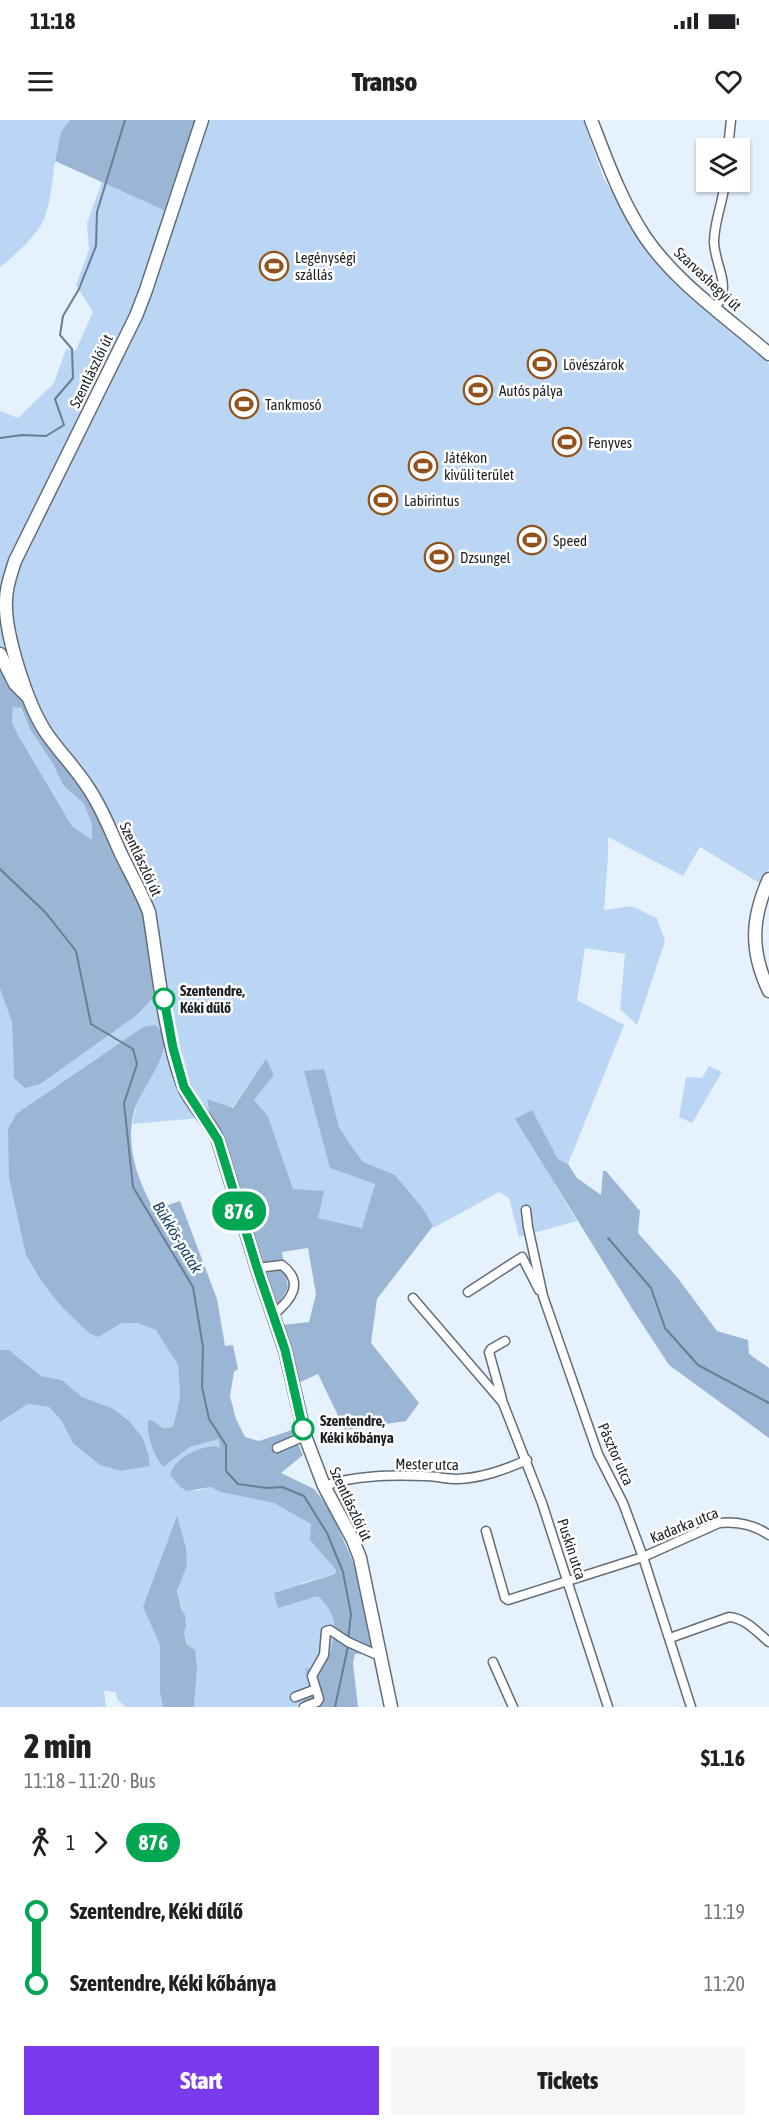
<!DOCTYPE html>
<meta charset="utf-8">
<style>
:root{--surface:#fff;--page:#f6f6f6;--text:#202124;--muted:#757577;--accent:#7c3aed}
body{margin:0;font-family:"Asap Condensed",sans-serif;background:var(--page);color:var(--text);height:100vh;display:flex;flex-direction:column;font-size:22px;white-space:nowrap}
*{box-sizing:border-box;margin:0}
p{font-size:20px;color:var(--muted)}
.icon{flex:none;width:33px;height:33px;fill:none;stroke:currentColor;stroke-width:2;stroke-linecap:round;stroke-linejoin:round}
.map{position:relative;height:1587px;overflow:hidden}
.panel{display:flex;flex-direction:column;background:var(--surface);flex:1}
.panel>*{flex:none}
.badge{padding:0 12px;border-radius:20px;font-size:21px;line-height:39px}
.fabs{position:absolute;left:696px;top:18px;display:grid;gap:12px}
.fabs a{display:grid;place-items:center;width:54px;height:54px;border-radius:0px;background:var(--surface);box-shadow:0 2px 4px #0004;font-size:30px}
.map>.badge{position:absolute;translate:-50% -50%;box-shadow:0 0 0 3px #fff}
.legs{display:flex;align-items:center;gap:9px;height:66px;padding:0 24px;font-size:20px}
.legs p{margin-inline-start:auto}
.headline{display:flex;align-items:center;justify-content:space-between;height:102px;padding:0 24px}
h1{font-size:33px;font-weight:800;line-height:45px}
.cta{display:flex;gap:12px;margin-top:auto;padding:12px 24px}
.cta a{flex:1;height:69px;border-radius:0px;background:var(--accent);color:#fff;font-size:24px;font-weight:800;line-height:69px;text-align:center}
.cta a+a{background:var(--page);color:var(--text)}
ul{padding:0 24px;list-style:none}
li{display:flex;align-items:center;gap:21px;height:72px;font-size:22px}
li i{display:grid;place-items:center;width:9px;height:100%;margin:0 8px;background:currentColor}
li i::after{content:'';width:15px;height:15px;margin:-8px;border:4px solid;border-radius:50%;background:var(--surface)}
li p{margin-inline-start:auto}
li:first-child i{background:linear-gradient(#0000 50%,currentColor 0)}
li:last-child i{background:linear-gradient(currentColor 50%,#0000 0)}
.status{display:flex;justify-content:space-between;align-items:center;height:42px;padding:0 30px;background:var(--surface);direction:ltr}
.status svg{height:16px;fill:currentColor}
header{display:flex;justify-content:space-between;align-items:center;height:78px;padding:0 24px;background:var(--surface);font-size:27px;font-weight:800}
.map>svg:first-child{display:block}
</style>
<div class="status"><b>11:18</b><svg viewBox="0 0 49 12"><path d="M0 12V9h3v3zM5 12V6h3v6zM10 12V3h3v9zM15 12V0h3v12zM26 1h20v11H26zM47 4h2v5h-2z"/></svg></div>
<header><svg class="icon" aria-label="menu" viewBox="0 0 24 24"><path d="M4 6h16M4 12h16M4 18h16"/></svg>Transo<svg class="icon" aria-label="heart" viewBox="0 0 24 24"><path d="M12 20l-8-8c-3-5 5-10 8-4 3-6 11-1 8 4z"/></svg></header>
<div class="map">
<svg width="769" height="1587" viewBox="0 0 769 1587">
<rect width="100%" height="100%" fill="#e5f1fd"/>
<!-- green -->
<g fill="#bad6f4">
<path d="M0,0H70C49,29 57,67 44,99C36,117 15,135 0,147Z"/>
<path d="M196,0H583L604,59L643,122L745,218L769,244V749L761,764L700,727L683,756L608,717V736L604,790L631,786L657,798L665,821L637,905L620,889L625,834L585,828L577,880L624,905L568,1044L558,1039L532,991L556,1066L577,1101L519,1117L509,1078L499,1072L433,1108L422,1087L395,1055L362,1042L339,1007L332,980L330,1048L375,1064L363,1108L317,1098L293,1069L268,996L254,980L274,955L266,940L232,988L207,980L210,997L133,1004C135,977 153,952 165,929L143,907L16,994L8,1009L98,1217L122,1203H138L157,1210L178,1245L180,1278L173,1307L163,1308L152,1300C152,1317 151,1332 163,1347L190,1327L219,1319L221,1328C206,1333 172,1337 170,1355L180,1367L197,1371L211,1367L220,1372L274,1383L312,1404L311,1420L336,1450L335,1454L302,1463L278,1487L318,1476C339,1497 336,1509 329,1536L322,1540L315,1575L303,1587H194L197,1548L184,1513C189,1498 180,1488 178,1474C177,1465 184,1453 187,1445L159,1448L143,1487L160,1525V1573L163,1587H125L118,1580L115,1572L104,1571L106,1587H0V1302L28,1284L49,1287L61,1300L73,1323L121,1351L150,1346L112,1288L82,1277L62,1260L41,1256L9,1230H0V869L12,902L14,958L25,967L40,963L137,895L153,878V862L145,787L50,622L0,543V291L18,298L54,263L66,229L76,230L93,192L76,165L89,130L87,103L102,62L164,89Z"/>
<path d="M13,586L20,588L30,609L53,644L63,665L84,684L92,704V721L72,706L18,615L12,603Z"/>
<path d="M709,946L722,952L692,1003L679,997L686,957L702,958Z"/>
</g>
<!-- forest -->
<g fill="#9ab6d4" fill-rule="evenodd">
<path d="M70,0H196L164,90L55,41L61,12Z"/>
<path d="M0,543L50,622L98,685L145,787L153,862V878L137,895L40,964L25,968L14,958L12,902L0,869ZM13,587L21,588L30,609L53,644L63,665L84,684L92,704V720L72,706L18,615L12,603Z"/>
<path d="M156,905C159,909 163,912 164,916C170,936 139,972 134,992C125,1027 138,1060 154,1090L180,1081L217,1179L225,1226L233,1225L238,1249L234,1252L230,1276L236,1299L245,1317L259,1321L292,1310L303,1335L281,1353L314,1369L330,1389L354,1444L372,1530L370,1533L355,1534L353,1543L358,1587H303L304,1579L315,1575L305,1549L320,1546L322,1540L329,1536C336,1509 339,1497 318,1476L278,1488L274,1473L335,1454L336,1450L310,1420L311,1404L274,1383L220,1372L211,1367L187,1371L180,1367L170,1355C172,1339 207,1321 220,1328L219,1319L190,1327L163,1347C153,1335 147,1316 148,1301L152,1300L163,1308L173,1307L180,1278L178,1245L156,1210L138,1203H122L98,1217L89,1213L62,1187L42,1162L26,1135L9,1058L8,1009L16,994L143,907Z"/>
<path d="M266,939L274,955L254,980L268,996L293,1069L324,1071L318,1098L362,1108L375,1064L330,1048L304,951L324,949L339,1007L350,1024L363,1042L395,1055L422,1087L433,1106L377,1179L371,1223L419,1283L406,1301L345,1310L318,1254L298,1263L282,1205L309,1202L316,1174L308,1128L282,1132L288,1168L275,1189L210,997L207,979L233,988Z"/>
<path d="M532,990L558,1039L568,1044L577,1058L601,1075L603,1051H606L640,1091L638,1113L677,1157L717,1211L748,1220L749,1234L769,1248V1318L669,1245L633,1190L515,999Z"/>
<path d="M0,1230H9L41,1256L62,1260L82,1277L112,1288L129,1301L142,1317L148,1333L150,1346L121,1351L100,1345L73,1323L61,1300L49,1287L28,1284L0,1302Z"/>
<path d="M177,1396L186,1428L187,1445L177,1471L181,1488L185,1495L186,1506L184,1513L187,1524L195,1530L197,1548L194,1587H163L160,1573V1525L143,1487Z"/>
</g>
<g fill="none" stroke-linecap="round" stroke-linejoin="round">
<!-- stream -->
<g stroke="#697d93" stroke-width="2">
<path d="M0,318L22,315L46,316L64,305L55,279L73,258L72,229L60,215L63,196L79,169L96,126L97,92L125,0"/>
<path d="M0,749L45,792L76,831L91,904L133,929L137,944L124,983L133,1067L193,1167L203,1227L202,1267L209,1299L226,1325V1351L238,1364L267,1368L282,1367L304,1376L327,1413L343,1452L351,1494L348,1520"/>
<path d="M608,1118L651,1168L665,1208L698,1245L769,1283"/>
<path d="M335,1587L348,1526"/>
</g>
<!-- street casing -->
<g stroke="#636d78" stroke-width="11">
<g id="street">
<path d="M728,28L731,0"/>
<path d="M715,188C733,165 715,148 714,122C714,102 723,82 725,62"/>
<path d="M526,1090L528,1107L543,1176L598,1334L623,1383L643,1437L691,1587"/>
<path d="M257,1148L282,1145C305,1163 291,1180 273,1195"/>
<path d="M468,1172L522,1137L539,1170"/>
<path d="M413,1178L503,1283L542,1383L608,1587"/>
<path d="M502,1279L489,1232L491,1229L505,1221"/>
<path d="M277,1328L305,1316"/>
<path d="M324,1366C355,1355 392,1355 424,1356C435,1356 446,1359 457,1359C482,1358 504,1350 527,1340"/>
<path d="M486,1411L505,1478L508,1480L643,1437L719,1403C737,1401 753,1404 769,1415"/>
<path d="M670,1518L729,1497C745,1498 757,1512 769,1522"/>
<path d="M493,1542L513,1587"/>
<path d="M295,1577L316,1569"/>
<path d="M304,1587L317,1582L319,1579L312,1556L324,1535L326,1511L330,1510L348,1522L375,1534L378,1533"/>
</g>
</g>
<!-- secondary casing -->
<g stroke="#636d78" stroke-width="15">
<g id="secondary">
<path d="M202,0L146,170L136,196L15,441C11,454 6,466 6,480C4,513 27,583 45,611C58,631 76,648 89,669C103,690 111,712 121,734C131,754 141,772 149,792C158,847 164,914 183,965C191,985 209,1000 218,1020L257,1148L285,1230L305,1316L324,1366L353,1420L360,1438L391,1587"/>
<path d="M591,0C607,41 621,81 645,117C677,164 727,197 769,234"/>
<path d="M0,534L15,564L27,576"/>
<path d="M769,759C751,799 750,831 769,871"/>
</g>
</g>
<!-- street -->
<use href="#street" stroke="#fff" stroke-width="8"/>
<!-- secondary -->
<use href="#secondary" stroke="#fff" stroke-width="12"/>
</g>
<g fill="none" stroke-linecap="round" stroke-linejoin="round">
<!-- line-1 casing -->
<g stroke="#fff" stroke-width="14">
<path id="line-1" d="M164,879L173,928L184,967L218,1020L257,1148L285,1230L303,1309"/>
</g>
<!-- line-1 -->
<use href="#line-1" stroke="#00a651" stroke-width="9"/>
</g>
<!-- icons -->
<defs>
<g id="stadium-ring" transform="scale(1.5)"><circle r="9.5" fill="#fff" stroke="#92521b" stroke-width="1.5"/><path d="M0-5a6.5 5 0 1 0 0 10a6.5 5 0 1 0 0-10ZM-3.5-1.8h7v3.6h-7Z" fill="#92521b"/></g>
</defs>
<g fill-rule="evenodd">
<use href="#stadium-ring" x="274" y="146"/>
<use href="#stadium-ring" x="542" y="244"/>
<use href="#stadium-ring" x="478" y="270"/>
<use href="#stadium-ring" x="244" y="284"/>
<use href="#stadium-ring" x="567" y="322"/>
<use href="#stadium-ring" x="423" y="346"/>
<use href="#stadium-ring" x="383" y="380"/>
<use href="#stadium-ring" x="532" y="420"/>
<use href="#stadium-ring" x="439" y="437"/>
</g>
<!-- markers -->
<g fill="#fff" stroke="#00a651" stroke-width="3">
<circle cx="164" cy="879" r="10"/>
<circle cx="303" cy="1309" r="10"/>
</g>
<g text-anchor="middle" dominant-baseline="central" stroke-width="5" stroke-linejoin="round" paint-order="stroke">
<!-- poi labels -->
<g font-size="15" fill="#1d2125" stroke="#fff" text-anchor="start">
<text x="295" y="137">Legénységi<tspan x="295" dy="17">szállás</tspan></text>
<text x="563" y="244">Lövészárok</text>
<text x="499" y="270">Autós pálya</text>
<text x="265" y="284">Tankmosó</text>
<text x="588" y="322">Fenyves</text>
<text x="444" y="337">Játékon<tspan x="444" dy="17">kívüli terület</tspan></text>
<text x="404" y="380">Labirintus</text>
<text x="553" y="420">Speed</text>
<text x="460" y="437">Dzsungel</text>
</g>
<!-- street labels -->
<g font-size="15" fill="#1d2125" stroke="#fff">
<text transform="translate(708 159) rotate(43)">Szarvashegyi út</text>
<text transform="translate(91 251) rotate(-64)">Szentlászlói út</text>
<text transform="translate(141 739) rotate(65)">Szentlászlói út</text>
<text transform="translate(616 1334) rotate(66)">Pásztor utca</text>
<text transform="translate(427 1344) rotate(1)">Mester utca</text>
<text transform="translate(351 1384) rotate(65)">Szentlászlói út</text>
<text transform="translate(684 1405) rotate(-22)">Kadarka utca</text>
<text transform="translate(572 1429) rotate(72)">Puskin utca</text>
</g>
<!-- stop labels -->
<g font-size="15" font-weight="bold" fill="#1d2125" stroke="#fff" text-anchor="start">
<text x="180" y="870">Szentendre,<tspan x="180" dy="17">Kéki dűlő</tspan></text>
<text x="320" y="1300">Szentendre,<tspan x="320" dy="17">Kéki kőbánya</tspan></text>
</g>
<!-- water labels -->
<g font-size="16" font-style="italic" fill="#19426a" stroke="#fff">
<text transform="translate(178 1117) rotate(59)">Bükkös-patak</text>
</g>
</g>
</svg>
<div class="fabs">
<a><svg class="icon" aria-label="layers" viewBox="0 0 24 24"><path d="M12 4l9 5-9 5-9-5zM3 14l9 5 9-5"/></svg></a>
</div>
<b class="badge" style="left:239px;top:1091px;background:#00a651;color:#fff">876</b>
</div>
<section class="panel">
<div class="headline"><div><h1>2 min</h1><p>11:18 – 11:20 · Bus</p></div><b>$1.16</b></div>
<div class="legs"><svg class="icon" aria-label="walk" viewBox="0 0 24 24"><circle cx="13" cy="4" r="2"/><path d="M13 8l-2 6 4 7M11 14l-3 7M7 12l3-4h3l4 4"/></svg>1<svg class="icon" aria-label="forward" viewBox="0 0 24 24"><path d="M9 5l7 7-7 7"/></svg><b class="badge" style="background:#00a651;color:#fff">876</b></div>
<ul>
<li><i style="color:#00a651"></i><b>Szentendre, Kéki dűlő</b><p>11:19</p></li>
<li><i style="color:#00a651"></i><b>Szentendre, Kéki kőbánya</b><p>11:20</p></li>
</ul>
<div class="cta"><a>Start</a><a>Tickets</a></div>
</section>
